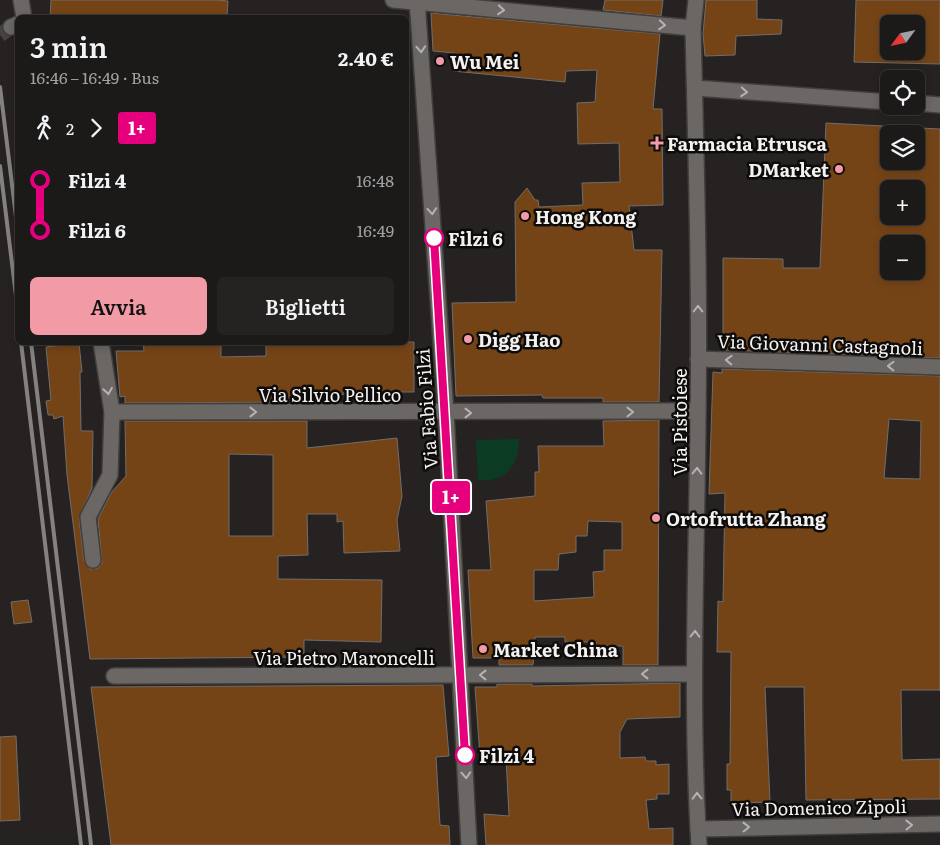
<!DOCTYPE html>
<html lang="it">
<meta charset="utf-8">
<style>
:root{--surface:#1c1a19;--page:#252322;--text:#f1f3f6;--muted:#a0a1a2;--line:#3a3838;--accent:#f39aa7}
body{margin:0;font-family:Literata,serif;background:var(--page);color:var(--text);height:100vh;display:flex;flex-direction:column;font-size:19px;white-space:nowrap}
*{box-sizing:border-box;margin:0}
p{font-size:16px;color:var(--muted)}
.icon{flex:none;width:28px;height:28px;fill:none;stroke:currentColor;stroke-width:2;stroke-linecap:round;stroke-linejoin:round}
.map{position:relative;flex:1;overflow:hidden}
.sheet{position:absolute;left:15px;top:15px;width:394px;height:330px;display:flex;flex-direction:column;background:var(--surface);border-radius:8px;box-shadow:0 2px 8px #0003,0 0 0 1px var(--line)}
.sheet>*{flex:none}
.badge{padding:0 10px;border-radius:4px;font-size:18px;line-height:32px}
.needle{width:32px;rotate:237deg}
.tools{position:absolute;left:880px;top:15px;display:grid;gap:10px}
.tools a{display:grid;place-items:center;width:45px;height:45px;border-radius:8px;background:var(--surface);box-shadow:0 2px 8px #0003,0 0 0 1px var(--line);font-size:25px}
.map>.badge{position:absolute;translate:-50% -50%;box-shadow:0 0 0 2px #fff}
.legs{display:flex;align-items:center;gap:8px;height:55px;padding:0 15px;font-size:16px}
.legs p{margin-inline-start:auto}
.summary{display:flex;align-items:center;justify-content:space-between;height:85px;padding:0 15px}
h1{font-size:28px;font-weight:600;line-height:38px}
.primary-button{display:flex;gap:10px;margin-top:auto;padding:10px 15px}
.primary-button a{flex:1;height:58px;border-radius:8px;background:var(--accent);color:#111;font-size:20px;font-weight:600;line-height:58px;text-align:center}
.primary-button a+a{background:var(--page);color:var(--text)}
ul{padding:0 15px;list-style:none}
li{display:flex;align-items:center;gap:18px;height:50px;font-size:19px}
li i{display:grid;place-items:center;width:8px;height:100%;margin:0 6px;background:currentColor}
li i::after{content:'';width:12px;height:12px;margin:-6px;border:4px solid;border-radius:50%;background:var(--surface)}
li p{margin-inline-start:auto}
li:first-child i{background:linear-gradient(#0000 50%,currentColor 0)}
li:last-child i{background:linear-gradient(currentColor 50%,#0000 0)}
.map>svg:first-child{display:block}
</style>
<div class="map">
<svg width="940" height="845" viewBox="0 0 940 845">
<rect width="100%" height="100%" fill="#262221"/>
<!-- green -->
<path fill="#0c3b24" d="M519,439C519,465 506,483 478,480L476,440Z"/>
<!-- building -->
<g fill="#744417" stroke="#716d6b" fill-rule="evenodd">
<path d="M51,0H217L228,1L227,18H50Z"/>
<path d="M605,0H663L661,16L603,10Z"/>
<path d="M706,0H757V19L782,20L781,34L736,36L735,55L705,56L703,34Z"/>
<path d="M856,0H940V64L854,62ZM889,24H916V51H889Z"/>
<path d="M431,13L660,34L653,109H662L663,205L629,206L634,250H662L659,402H603V398H543L542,395L456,396L452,303L516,302L515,202L527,188L535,200H538L539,207L583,205L582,183L620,182L619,143L578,144L577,103L595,102L597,70L566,71L565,82L453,71L454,53L433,51Z"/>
<path d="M826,123L940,129V358L723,350V258L783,259V268H820ZM889,134H916V161H889ZM889,189H916V216H889ZM889,244H916V271H889Z"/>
<path d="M143,342H221V357L266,356V342H414V392H363L362,394L306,395V402L125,403V396L120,397L116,351H144Z"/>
<path d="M79,343L82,372H80L81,431H93L92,488L79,518L84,561L90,569L98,568L102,563L98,519L111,493L126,476L125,421H307V448L397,438L402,496L397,520L400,551L344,553L343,521L337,522V514H307L308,555L278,556V579L382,580L381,642L304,640V657L90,659L67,475L63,416L54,419L53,415H48L46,401L51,400L46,347ZM229,454L273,455V536H229Z"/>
<path d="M722,369L940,376V690H901L902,760L940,759V799L806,800L804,687H765L770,802L731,803V790H727V764H730L731,652H717L718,601L723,602L725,493L709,494L713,372L722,373ZM889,419L921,421L920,479L884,478Z"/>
<path d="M659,420L658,665H623V646H596V642H565V637H535L533,665H499V658H473L468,570H491L486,501L535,496V472H539L538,446H604L603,421ZM588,521L622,522V550H604V571L593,572L594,597L534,601V570H558L559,554L576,552V536H587Z"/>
<path d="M28,600L32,622L14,624L11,602Z"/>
<path d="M680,683V717L627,719L620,732V758L645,757L646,761H656V765L669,764V794H657V799L646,800L649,829L673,828V845H486L484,814L509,816L506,757H480L475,687H497V684H532V686Z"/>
<path d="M443,685L449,756L436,757L440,825L449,826L450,845H111L91,687Z"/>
<path d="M16,736L20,820L0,821V737Z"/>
</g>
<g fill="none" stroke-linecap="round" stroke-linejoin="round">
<!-- minor-tunnel -->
<path stroke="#454140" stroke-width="15" stroke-dasharray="15 8" stroke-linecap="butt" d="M0,35L11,27"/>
<!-- minor casing -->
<g stroke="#413f3d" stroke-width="18">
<g id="minor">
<path d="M21,0L24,18"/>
<path d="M393,0L693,28"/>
<path d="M417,0L446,413L469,845"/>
<path d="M696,0L693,28C696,157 700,285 698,414C697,557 690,702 699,845"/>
<path d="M11,27L18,24"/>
<path d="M695,88L889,102"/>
<path d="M916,103L940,105"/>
<path d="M101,342L112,412L698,411"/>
<path d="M698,359L940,367"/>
<path d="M93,560L88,517L110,475L112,412"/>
<path d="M114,676L694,674"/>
<path d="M698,829L940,824"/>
</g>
</g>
<!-- minor -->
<use href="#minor" stroke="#6b6765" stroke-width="15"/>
<!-- rail -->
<g stroke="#848180" stroke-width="4">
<path d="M0,87L18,233"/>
<path d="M0,166L18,312"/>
<path d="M21,342L81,845"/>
<path d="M31,342L91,845"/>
</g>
</g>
<!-- one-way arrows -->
<defs><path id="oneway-chevron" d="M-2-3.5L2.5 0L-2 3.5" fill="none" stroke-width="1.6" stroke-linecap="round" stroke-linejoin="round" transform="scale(1.25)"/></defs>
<g stroke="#b6b3b2">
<use href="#oneway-chevron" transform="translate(501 10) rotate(5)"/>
<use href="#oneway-chevron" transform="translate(662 25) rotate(5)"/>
<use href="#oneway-chevron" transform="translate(421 49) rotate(86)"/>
<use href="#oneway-chevron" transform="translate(744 92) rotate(4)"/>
<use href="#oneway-chevron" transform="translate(432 211) rotate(86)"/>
<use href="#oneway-chevron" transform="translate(698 309) rotate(-90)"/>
<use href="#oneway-chevron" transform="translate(729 360) rotate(-178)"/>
<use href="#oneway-chevron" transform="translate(891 366) rotate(-178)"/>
<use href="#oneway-chevron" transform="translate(108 391) rotate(81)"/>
<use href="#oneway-chevron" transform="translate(253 412)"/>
<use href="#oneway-chevron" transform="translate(630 412)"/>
<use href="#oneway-chevron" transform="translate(468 413)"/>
<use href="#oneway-chevron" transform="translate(697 471) rotate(-89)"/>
<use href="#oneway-chevron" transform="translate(695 634) rotate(-89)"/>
<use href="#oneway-chevron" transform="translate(645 674) rotate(180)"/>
<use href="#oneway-chevron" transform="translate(483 675) rotate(180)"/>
<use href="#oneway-chevron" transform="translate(466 775) rotate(87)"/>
<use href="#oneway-chevron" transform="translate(697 796) rotate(-91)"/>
<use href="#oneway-chevron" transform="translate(909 825) rotate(-1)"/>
<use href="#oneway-chevron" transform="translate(746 827) rotate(-1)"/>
</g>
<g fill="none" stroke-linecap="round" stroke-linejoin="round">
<!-- line-1 casing -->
<g stroke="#fff" stroke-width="11">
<path id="line-1" d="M434,238L465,755"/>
</g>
<!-- line-1 -->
<use href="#line-1" stroke="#e6007e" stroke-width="8"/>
</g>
<!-- markers -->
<g fill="#f39aa7" stroke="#0d0c0b" stroke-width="2">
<circle cx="440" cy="61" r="5"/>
<path d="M654.5 135.5h5v5h5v5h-5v5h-5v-5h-5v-5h5z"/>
<circle cx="839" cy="169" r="5"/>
<circle cx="525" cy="216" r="5"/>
<circle cx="468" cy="339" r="5"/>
<circle cx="656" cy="518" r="5"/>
<circle cx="483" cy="649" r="5"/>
</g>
<g fill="#fff" stroke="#e6007e" stroke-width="2.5">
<circle cx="434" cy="238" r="9"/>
<circle cx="465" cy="755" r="9"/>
</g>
<g text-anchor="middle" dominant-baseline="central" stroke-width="5" stroke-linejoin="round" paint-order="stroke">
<!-- poi labels -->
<g font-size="18" font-weight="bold" fill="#f4f2f1" stroke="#0d0c0b" text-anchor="start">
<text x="450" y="61">Wu Mei</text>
<text x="667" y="143">Farmacia Etrusca</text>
<text x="829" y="169" text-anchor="end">DMarket</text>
<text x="535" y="216">Hong Kong</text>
<text x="478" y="339">Digg Hao</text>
<text x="666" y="518">Ortofrutta Zhang</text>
<text x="493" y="649">Market China</text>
</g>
<!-- stop labels -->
<g font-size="18" font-weight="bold" fill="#f4f2f1" stroke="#0d0c0b" text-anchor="start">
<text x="448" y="238">Filzi 6</text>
<text x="479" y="755">Filzi 4</text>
</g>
<!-- street labels -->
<g font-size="18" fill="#f4f2f1" stroke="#0d0c0b">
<text transform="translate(820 344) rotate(2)">Via Giovanni Castagnoli</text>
<text x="330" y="394">Via Silvio Pellico</text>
<text transform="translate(426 409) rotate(-94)">Via Fabio Filzi</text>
<text transform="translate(679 422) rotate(-90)">Via Pistoiese</text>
<text x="344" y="657">Via Pietro Maroncelli</text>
<text transform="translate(819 807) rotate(-1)">Via Domenico Zipoli</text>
</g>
</g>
</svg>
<div class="tools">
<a><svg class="needle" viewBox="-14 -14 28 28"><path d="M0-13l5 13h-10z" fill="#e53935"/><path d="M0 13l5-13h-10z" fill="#a0a1a2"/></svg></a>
<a><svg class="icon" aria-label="locate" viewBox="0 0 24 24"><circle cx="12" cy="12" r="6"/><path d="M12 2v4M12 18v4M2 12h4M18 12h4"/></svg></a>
<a><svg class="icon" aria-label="layers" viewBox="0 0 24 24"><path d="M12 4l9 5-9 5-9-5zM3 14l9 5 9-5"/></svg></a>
<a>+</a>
<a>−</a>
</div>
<b class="badge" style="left:451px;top:497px;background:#e6007e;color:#fff">1+</b>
<section class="sheet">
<div class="summary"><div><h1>3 min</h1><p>16:46 – 16:49 · Bus</p></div><b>2.40 €</b></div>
<div class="legs"><svg class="icon" aria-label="walk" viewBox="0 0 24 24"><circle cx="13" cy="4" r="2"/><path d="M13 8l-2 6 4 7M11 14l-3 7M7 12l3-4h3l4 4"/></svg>2<svg class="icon" aria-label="forward" viewBox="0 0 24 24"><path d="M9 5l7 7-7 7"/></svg><b class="badge" style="background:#e6007e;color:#fff">1+</b></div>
<ul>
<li><i style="color:#e6007e"></i><b>Filzi 4</b><p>16:48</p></li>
<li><i style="color:#e6007e"></i><b>Filzi 6</b><p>16:49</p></li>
</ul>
<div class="primary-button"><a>Avvia</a><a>Biglietti</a></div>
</section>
</div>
